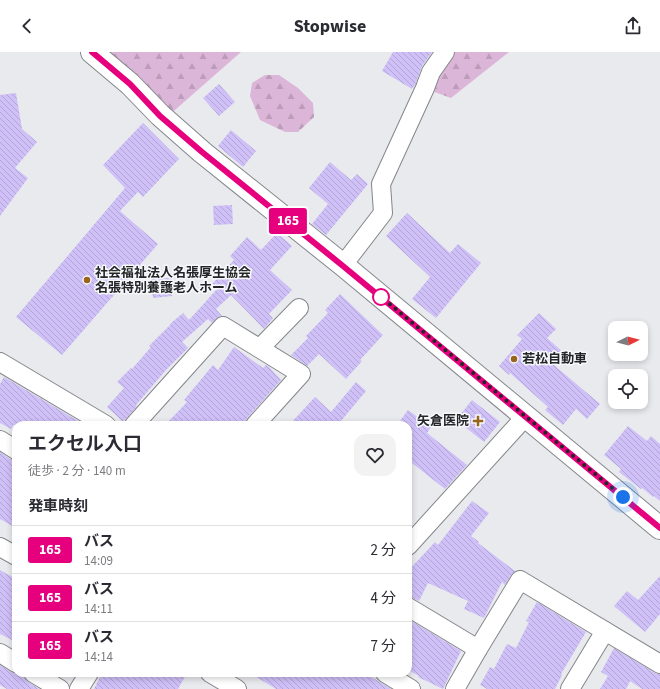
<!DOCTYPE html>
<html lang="ja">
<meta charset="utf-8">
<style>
:root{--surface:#fff;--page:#f2f2f3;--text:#2b2b33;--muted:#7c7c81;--line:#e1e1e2}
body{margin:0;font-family:"Source Sans 3","Noto Sans JP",sans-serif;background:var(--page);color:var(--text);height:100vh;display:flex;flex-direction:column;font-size:15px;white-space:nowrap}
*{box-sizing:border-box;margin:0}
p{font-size:13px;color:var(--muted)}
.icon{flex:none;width:22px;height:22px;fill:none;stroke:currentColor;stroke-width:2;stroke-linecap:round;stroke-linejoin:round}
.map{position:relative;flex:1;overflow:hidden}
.details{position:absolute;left:12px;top:369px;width:400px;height:256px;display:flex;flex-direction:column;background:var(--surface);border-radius:12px;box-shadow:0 2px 6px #0003}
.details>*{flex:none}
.badge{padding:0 8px;border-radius:3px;font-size:14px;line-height:26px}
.needle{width:26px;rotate:84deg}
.controls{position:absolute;left:608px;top:269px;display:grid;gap:8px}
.controls a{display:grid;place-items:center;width:40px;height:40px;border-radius:8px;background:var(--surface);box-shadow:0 2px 6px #0003;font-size:20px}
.you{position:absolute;width:20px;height:20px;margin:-10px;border:3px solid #fff;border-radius:50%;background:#1a73e8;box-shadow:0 0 0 6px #1a73e833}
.map>.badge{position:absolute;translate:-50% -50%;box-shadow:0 0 0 2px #fff}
h2{padding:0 16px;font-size:15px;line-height:36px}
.round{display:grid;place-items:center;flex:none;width:42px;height:42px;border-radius:12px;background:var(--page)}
.summary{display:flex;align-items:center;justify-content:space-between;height:68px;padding:0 16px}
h1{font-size:19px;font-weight:700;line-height:30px}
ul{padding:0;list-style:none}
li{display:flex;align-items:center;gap:12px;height:48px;padding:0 16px;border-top:1px solid var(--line)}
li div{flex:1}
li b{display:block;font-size:15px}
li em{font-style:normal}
li .badge{min-width:44px;font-weight:700;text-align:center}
header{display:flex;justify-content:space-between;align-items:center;height:52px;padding:0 16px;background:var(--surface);font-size:18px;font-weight:700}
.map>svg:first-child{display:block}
</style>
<header><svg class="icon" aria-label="back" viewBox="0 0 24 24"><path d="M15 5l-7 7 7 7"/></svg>Stopwise<svg class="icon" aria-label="share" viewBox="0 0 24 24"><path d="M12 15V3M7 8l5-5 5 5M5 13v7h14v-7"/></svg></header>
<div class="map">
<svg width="660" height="637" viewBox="0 0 660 637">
<defs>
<pattern id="forest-firs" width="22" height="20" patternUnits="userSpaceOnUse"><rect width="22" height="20" fill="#dcb6d8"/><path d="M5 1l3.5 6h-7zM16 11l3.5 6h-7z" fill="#bd9cb9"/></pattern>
<pattern id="building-back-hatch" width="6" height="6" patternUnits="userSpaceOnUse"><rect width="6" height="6" fill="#cfc0f8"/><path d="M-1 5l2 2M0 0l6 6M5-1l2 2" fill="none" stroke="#b2a5d4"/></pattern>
</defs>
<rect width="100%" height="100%" fill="#e9eaee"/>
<!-- forest -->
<g fill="url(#forest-firs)">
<path d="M101,0H241L167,65Z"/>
<path d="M449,0H509L451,46L429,38Z"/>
<path d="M265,23H279L298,36L313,51L314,65L298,80H285L260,68L250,44L252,31Z"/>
</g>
<!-- building -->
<g fill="url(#building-back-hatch)">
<path d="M393,0H432L422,14L416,31L412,37L382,19Z"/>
<path d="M219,32L235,50L219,64L203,46Z"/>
<path d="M16,41L22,77L37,90L15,116L28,126L0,164V43Z"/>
<path d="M143,71L179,107L143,145L138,140L120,159L158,192L62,303L16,265L125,136L103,113Z"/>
<path d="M231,78L256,99L243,115L218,94Z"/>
<path d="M330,110L351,128L357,122L368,132L326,183L312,172L328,152L309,136Z"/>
<path d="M232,153L233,172L214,173L213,154Z"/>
<path d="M407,161L450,201L458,192L481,211L436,266L412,247L430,225L386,184Z"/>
<path d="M277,181L292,194L270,218L292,238L269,262L273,266L264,277L231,243L216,257L222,264H219L212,271L208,267L182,290L188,296L166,318L136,353L137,354L123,370L107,355L124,336L117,330L131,316L132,317L151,295L149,294L171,272H170L183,261L189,268L218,236L212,232L234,208L230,204L247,185L261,198Z"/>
<path d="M171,226L172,244L153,246L151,227Z"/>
<path d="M340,242L383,283L360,308L362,309L346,327L319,302L307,314L291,303L308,286L306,284L328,261L325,258Z"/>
<path d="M539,261L556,277L547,286L564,301L554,313L600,352L587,367L576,357L563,373L545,358L548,355L510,321L509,323L499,314L522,287L517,283Z"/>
<path d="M234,295L263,316L266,313L269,315L281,328L247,366L245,370V373H165L187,350L184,348L213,313L218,318Z"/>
<path d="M4,325L85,373H13L11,377L0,371V332Z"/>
<path d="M356,330L366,339L341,369L346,373H289L315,345L331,360Z"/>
<path d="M472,348L500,370L484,390L456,368Z"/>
<path d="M408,358L431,375L427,381L467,413L445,437L408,408V373H397Z"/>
<path d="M628,374L647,389L651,384L660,392V449L654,444L653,445L642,436L641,437L619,420L621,417L604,403Z"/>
<path d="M0,400L10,407L16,408V476L0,467Z"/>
<path d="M472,449L489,461L471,484L479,490L478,491L515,519L511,523L505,533L502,530L484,566L464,557L468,549L428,531L419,549L413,546L408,545V519L435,490L438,493Z"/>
<path d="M0,518L16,527V590L0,582Z"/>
<path d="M660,524V562L645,580L614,554L627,539L638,548Z"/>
<path d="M537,550L586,580L561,622L562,623L555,637H487L480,633L490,615L494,617L507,592L516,596L529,570L526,569Z"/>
<path d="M408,567L461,599L443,637L418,625L419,624L408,618Z"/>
<path d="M614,596L655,621L660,622V637H642L630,629L626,637H600L608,624L601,620Z"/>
<path d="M0,613L11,620L15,621H18L23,624L24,626L28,630L39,637H7L0,633Z"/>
<path d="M102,621H187L178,637H94Z"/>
<path d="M250,621H365L391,637H276Z"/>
</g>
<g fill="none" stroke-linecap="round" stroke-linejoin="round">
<!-- minor casing -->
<g stroke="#848689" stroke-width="20">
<g id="minor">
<path d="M343,213L383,161L381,132L425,36L431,20L445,0"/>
<path d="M260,296L299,256"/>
<path d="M0,310L106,373"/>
<path d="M134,373L223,274L301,322L255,373"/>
<path d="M0,388L16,398"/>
<path d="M408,494L526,364"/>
<path d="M0,495L16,504"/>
<path d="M408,555L478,597"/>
<path d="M0,601L16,611"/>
<path d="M33,621L60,637"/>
<path d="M210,621L237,637"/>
<path d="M385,621L411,637"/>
<path d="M79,637L89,621"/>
<path d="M455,637L478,597L520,528L660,612"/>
<path d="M570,637L605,579"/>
</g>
</g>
<!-- major casing -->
<g stroke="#848689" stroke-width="24">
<path id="major" d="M92,0L130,32L160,63L202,100L343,213L660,476"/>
</g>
<!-- minor -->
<use href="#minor" stroke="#fff" stroke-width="18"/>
<!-- major -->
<use href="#major" stroke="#fff" stroke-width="22"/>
</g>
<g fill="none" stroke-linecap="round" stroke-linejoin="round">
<!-- line casing -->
<g stroke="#fff" stroke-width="9">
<path id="line" d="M92,0L130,32L160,64L202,100L343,214L660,476"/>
</g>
<!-- line -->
<use href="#line" stroke="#e6007e" stroke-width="6"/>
<!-- walk -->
<path stroke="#242526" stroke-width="4" stroke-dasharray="0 7.2" d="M381,245L380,244L623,445"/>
</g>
<!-- markers -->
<g fill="#99641b" stroke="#f6f8fb" stroke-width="1.5">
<circle cx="87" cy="228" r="4"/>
<circle cx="514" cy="307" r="4"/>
<path d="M476 363h4v4h4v4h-4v4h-4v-4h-4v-4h4z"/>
</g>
<circle fill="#fff" stroke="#e6007e" stroke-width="2" cx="381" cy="245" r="8"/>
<g text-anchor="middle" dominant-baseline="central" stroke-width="3" stroke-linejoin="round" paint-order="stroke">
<!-- poi labels -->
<g font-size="13" font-weight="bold" fill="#242526" stroke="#f6f8fb" text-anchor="start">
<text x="95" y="221">社会福祉法人名張厚生協会<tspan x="95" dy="15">名張特別養護老人ホーム</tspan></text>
<text x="522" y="307">若松自動車</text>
<text x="469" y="369" text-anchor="end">矢倉医院</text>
</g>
</g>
</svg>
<div class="controls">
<a><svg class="needle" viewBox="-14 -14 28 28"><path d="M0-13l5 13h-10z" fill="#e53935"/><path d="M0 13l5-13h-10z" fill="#7c7c81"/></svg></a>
<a><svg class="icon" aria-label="locate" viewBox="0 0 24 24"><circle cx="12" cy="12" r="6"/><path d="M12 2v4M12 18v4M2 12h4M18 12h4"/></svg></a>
</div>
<div class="you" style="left:623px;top:445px"></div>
<b class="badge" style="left:288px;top:169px;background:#e6007e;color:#fff">165</b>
<section class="details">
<div class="summary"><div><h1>エクセル入口</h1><p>徒歩 · 2 分 · 140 m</p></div><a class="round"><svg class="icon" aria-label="heart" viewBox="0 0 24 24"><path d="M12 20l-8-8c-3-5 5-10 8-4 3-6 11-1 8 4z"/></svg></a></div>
<h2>発車時刻</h2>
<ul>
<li><span class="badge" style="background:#e6007e;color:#fff">165</span><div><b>バス</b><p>14:09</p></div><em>2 分</em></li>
<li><span class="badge" style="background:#e6007e;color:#fff">165</span><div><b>バス</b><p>14:11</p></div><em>4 分</em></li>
<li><span class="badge" style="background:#e6007e;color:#fff">165</span><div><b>バス</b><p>14:14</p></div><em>7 分</em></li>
</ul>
</section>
</div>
